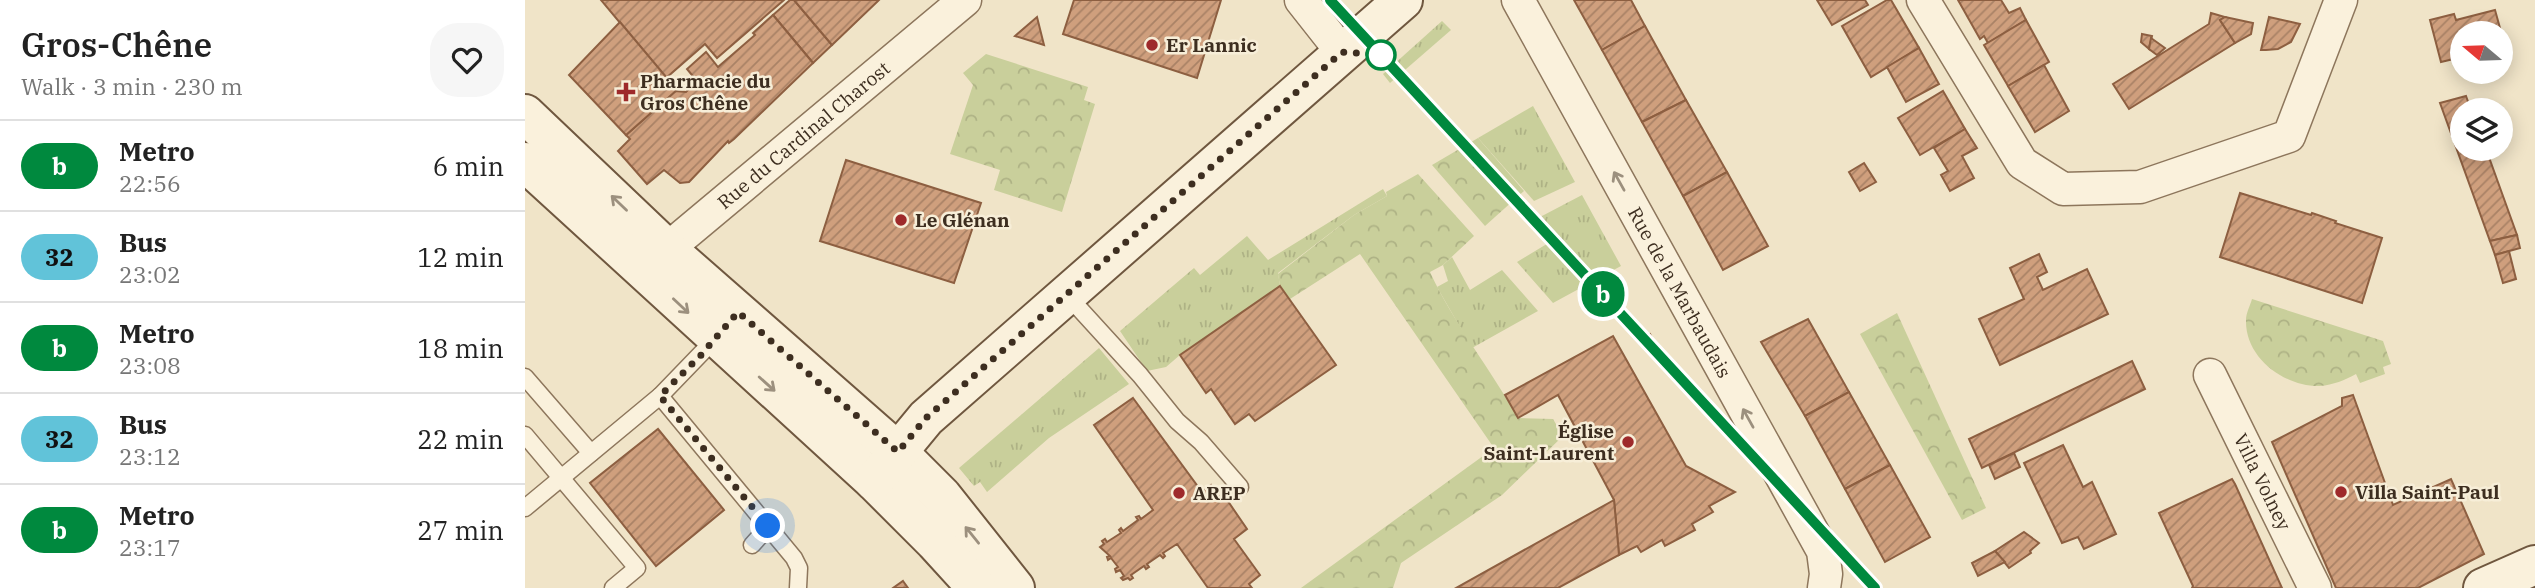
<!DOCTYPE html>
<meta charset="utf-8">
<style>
:root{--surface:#fff;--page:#f6f6f6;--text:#222;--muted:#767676;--line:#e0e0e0}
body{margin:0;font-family:"IBM Plex Serif",serif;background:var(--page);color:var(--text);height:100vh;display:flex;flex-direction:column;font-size:26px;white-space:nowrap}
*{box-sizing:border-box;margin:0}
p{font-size:23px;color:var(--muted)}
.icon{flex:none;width:38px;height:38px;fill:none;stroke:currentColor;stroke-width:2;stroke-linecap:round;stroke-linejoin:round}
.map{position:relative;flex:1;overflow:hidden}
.drawer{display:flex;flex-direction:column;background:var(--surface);width:525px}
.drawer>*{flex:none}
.badge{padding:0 14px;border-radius:23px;font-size:24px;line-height:46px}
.needle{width:46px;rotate:289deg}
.buttons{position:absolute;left:1925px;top:21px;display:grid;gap:14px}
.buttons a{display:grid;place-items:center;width:63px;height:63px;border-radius:50%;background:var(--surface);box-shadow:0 4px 18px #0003;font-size:35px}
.you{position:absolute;width:35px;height:35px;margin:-18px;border:5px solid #fff;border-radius:50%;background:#1a73e8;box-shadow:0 0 0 10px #1a73e833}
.map>.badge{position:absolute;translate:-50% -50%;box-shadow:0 0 0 4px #fff}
.round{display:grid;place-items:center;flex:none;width:74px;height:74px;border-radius:28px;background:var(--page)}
.head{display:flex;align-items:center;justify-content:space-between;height:119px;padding:0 21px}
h1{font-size:33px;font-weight:600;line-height:52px}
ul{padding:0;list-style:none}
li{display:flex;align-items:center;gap:21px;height:91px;padding:0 21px;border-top:2px solid var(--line)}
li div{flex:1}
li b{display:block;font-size:26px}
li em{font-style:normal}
li .badge{min-width:77px;font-weight:700;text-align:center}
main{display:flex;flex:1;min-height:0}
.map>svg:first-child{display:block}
</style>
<main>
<section class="drawer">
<div class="head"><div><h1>Gros-Chêne</h1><p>Walk · 3 min · 230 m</p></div><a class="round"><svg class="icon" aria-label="heart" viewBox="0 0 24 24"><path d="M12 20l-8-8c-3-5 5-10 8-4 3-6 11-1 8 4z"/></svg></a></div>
<ul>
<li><span class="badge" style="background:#00893e;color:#fff">b</span><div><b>Metro</b><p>22:56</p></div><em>6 min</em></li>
<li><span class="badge" style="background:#61c3d9;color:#111">32</span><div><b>Bus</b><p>23:02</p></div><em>12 min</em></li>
<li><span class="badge" style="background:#00893e;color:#fff">b</span><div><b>Metro</b><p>23:08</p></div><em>18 min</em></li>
<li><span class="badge" style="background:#61c3d9;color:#111">32</span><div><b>Bus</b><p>23:12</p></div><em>22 min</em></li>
<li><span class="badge" style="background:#00893e;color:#fff">b</span><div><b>Metro</b><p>23:17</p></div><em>27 min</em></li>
</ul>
</section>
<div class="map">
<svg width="2010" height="588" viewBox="0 0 2010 588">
<defs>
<pattern id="grass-tufts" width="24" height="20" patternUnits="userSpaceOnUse" patternTransform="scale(1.75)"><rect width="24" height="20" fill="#c9cf9b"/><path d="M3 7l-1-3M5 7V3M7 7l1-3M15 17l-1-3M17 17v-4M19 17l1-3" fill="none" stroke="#aeb285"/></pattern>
<pattern id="forest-crowns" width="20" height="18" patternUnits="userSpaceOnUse" patternTransform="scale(1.75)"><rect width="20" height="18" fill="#c9cf9b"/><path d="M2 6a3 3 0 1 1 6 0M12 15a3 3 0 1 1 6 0" fill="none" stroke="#aeb285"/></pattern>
<pattern id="building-hatch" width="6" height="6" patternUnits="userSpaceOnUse" patternTransform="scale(1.75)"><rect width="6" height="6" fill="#cf9f7d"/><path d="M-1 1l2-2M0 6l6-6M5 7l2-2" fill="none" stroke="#a98266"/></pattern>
</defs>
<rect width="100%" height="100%" fill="#f0e4c8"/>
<!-- grass -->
<g fill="url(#grass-tufts)">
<path d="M917,21L926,30L865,83L858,74Z"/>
<path d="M1008,106L1050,182L1009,201L953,138Z"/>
<path d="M858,189L862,196L829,215L753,273L755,286L655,355L641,367L622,371L595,331L669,268L675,275L722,236L743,260Z"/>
<path d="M1057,195L1096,266L1028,303L992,262L1030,239L1017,216Z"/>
<path d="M927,257L945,290L977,270L1013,311L947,348L912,287L923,281L918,265Z"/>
<path d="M574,348L604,384L524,438L462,492L455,482L449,486L434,468Z"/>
</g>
<!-- forest -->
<g fill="url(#forest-crowns)">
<path d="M461,54L563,87L559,100L570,104L537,212L469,190L475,170L425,154L448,85L438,73Z"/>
<path d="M953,138L999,191L960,226L907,165Z"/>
<path d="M893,174L949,236L918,265L905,272C929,324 965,368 993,418L1028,419L1038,436L977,495L876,563L868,588H776L969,448L835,254L765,299L755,286L753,274L829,215L862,196L861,192Z"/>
<path d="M1727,299L1858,341L1866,364L1858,367L1860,374L1835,383L1831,374C1820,380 1808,385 1795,386C1760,387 1720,358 1721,320C1721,313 1725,306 1727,299Z"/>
<path d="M1372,313L1461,508L1437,520L1335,334Z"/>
</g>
<!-- building -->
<g fill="url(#building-hatch)" stroke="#8d5f41" stroke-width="2">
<path d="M76,0H259L192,58L180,44L141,78Z"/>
<path d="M265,0H269L307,45L288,63L248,15Z"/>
<path d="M269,0H354L307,45Z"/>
<path d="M549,0H696L672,78L538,34Z"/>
<path d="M1049,0H1106L1120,26L1077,50Z"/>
<path d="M1292,0H1340L1343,5L1307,25Z"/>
<path d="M1362,0H1366L1394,48L1346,77L1317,26Z"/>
<path d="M1433,0H1476L1484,13L1495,8L1501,20L1463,43L1459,36L1455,39Z"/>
<path d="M1970,10L1980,46L1976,47V33H1937V57L1916,62L1905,20L1929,14L1931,20Z"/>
<path d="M1686,13L1700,17L1695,20L1710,43L1604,109L1588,84L1684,24Z"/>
<path d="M248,15L288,63L209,139L204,143L203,141L164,182L155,183L139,170L122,184L93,151L105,139L101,135L150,91L161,92L172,81L162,69L181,52L193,67L230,35L228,33Z"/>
<path d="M512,17L519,45L490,36Z"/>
<path d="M1700,17L1728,23L1726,34L1710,43L1695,20Z"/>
<path d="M1744,17L1775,24L1766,42L1753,49L1741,50H1736Z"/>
<path d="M1501,20L1524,62L1483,86L1459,45Z"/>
<path d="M95,22L152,90L101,135L44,75Z"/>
<path d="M1120,26L1161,100L1117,122L1077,50Z"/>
<path d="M1617,34L1627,36L1624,49L1616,42Z"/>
<path d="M1626,38L1640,48L1632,55L1624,49Z"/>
<path d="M1394,48L1414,84L1381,102L1362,67Z"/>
<path d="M1519,65L1544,111L1510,132L1483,86Z"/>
<path d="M1418,91L1440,129L1395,155L1373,118Z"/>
<path d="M1941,96L1946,110H1937V149H1961L1992,235L1965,241L1915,103Z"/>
<path d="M1161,100L1202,172L1158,196L1117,122Z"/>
<path d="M1440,129L1452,148L1437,156L1449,178L1425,191L1416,175L1423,171L1409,148Z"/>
<path d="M321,160L456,203L429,283L295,241Z"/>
<path d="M1339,163L1351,182L1335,191L1324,172Z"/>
<path d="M1202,172L1243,246L1198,270L1158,196Z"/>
<path d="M1715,193L1786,215L1787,213L1811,221L1810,223L1857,238L1837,303L1695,257Z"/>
<path d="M1992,235L1995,248L1970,255L1965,241Z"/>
<path d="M1984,251L1991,279L1978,283L1970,255Z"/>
<path d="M1514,254L1522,272L1512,277L1518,290L1562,269L1583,314L1475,365L1454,319L1499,299L1485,268Z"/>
<path d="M755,286L811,365L730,421L724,414L710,424L686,389L681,393L655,355Z"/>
<path d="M1283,319L1324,392L1280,416L1236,342Z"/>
<path d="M1125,334L1128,341L1119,346L1115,339Z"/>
<path d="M1088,336L1161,466L1210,492L1184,506L1188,512L1167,524L1170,530L1140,546L1137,540L1116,552L1112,546L1094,555L1089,500L1033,395L993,418L980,395Z"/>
<path d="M1607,361L1620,389L1457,468L1444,439Z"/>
<path d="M1324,392L1365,465L1320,489L1280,416Z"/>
<path d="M1828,395L1868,505L1926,479L1959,554L1893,588H1811L1747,442L1817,406V398Z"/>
<path d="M608,398L677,492L686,485L694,497L698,494L722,529L709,539L735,575L724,584L727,588H683L652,544L638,553L640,556L638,558L635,555L622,564L624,567L621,569L619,566L606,575L608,578L605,580L603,578L598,580L596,578L599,576L595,570L591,572L590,569L593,567L586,558L583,560L582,557L585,556L575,547L579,544L577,541L580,539L582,542L596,533L594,530L596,528L598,531L613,520L611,517L614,516L616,519L628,510L569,425Z"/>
<path d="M133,429L199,510L131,566L65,483Z"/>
<path d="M1538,445L1558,487L1567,482L1591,534L1559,549L1553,537L1537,543L1499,463Z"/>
<path d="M1489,453L1495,467L1470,479L1464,465Z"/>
<path d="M1365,465L1405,537L1360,562L1320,489Z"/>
<path d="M1707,479L1710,484L1757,588H1667L1668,586L1634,513Z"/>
<path d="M1089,500L1094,555L1033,588H931Z"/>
<path d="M1499,532L1514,543L1505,551L1506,553L1484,568L1470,551Z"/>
<path d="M1470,551L1480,562L1453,576L1447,563Z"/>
<path d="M378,581L383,588H368Z"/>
</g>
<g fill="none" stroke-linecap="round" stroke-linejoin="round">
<!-- lane casing -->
<g stroke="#8d765c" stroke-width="19">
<g id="lane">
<path d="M542,295L615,375L652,421L676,442L715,487"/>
<path d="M0,377L66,453"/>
<path d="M135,396L269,558L274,568L273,588"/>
<path d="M0,435L112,568L88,588"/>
<path d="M0,508L135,396L191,338"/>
<path d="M227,545L244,526"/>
</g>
</g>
<!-- street casing -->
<g stroke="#8d765c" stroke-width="35">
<g id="street">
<path d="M776,0L817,52"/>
<path id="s1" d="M993,0L1298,551L1301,574L1299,588"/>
<path d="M1398,0L1497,163L1538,189L1615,187L1764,136L1816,0"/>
<path id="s2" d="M128,268L153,240L440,0"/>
<path id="s3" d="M1685,375L1790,588"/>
</g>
</g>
<!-- secondary casing -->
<g stroke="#6f573f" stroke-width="42">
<g id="secondary">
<path d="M0,114L143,250L373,452L417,496L490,588"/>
<path d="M0,162L349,481L410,542L452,588"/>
<path d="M349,481L401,418L878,0"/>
<path d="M1958,588L2010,565"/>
</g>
</g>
<!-- lane -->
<use href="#lane" stroke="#faf1dc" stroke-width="16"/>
<!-- street -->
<use href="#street" stroke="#faf1dc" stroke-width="32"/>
<!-- secondary -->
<use href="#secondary" stroke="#faf1dc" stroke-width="38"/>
</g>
<!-- one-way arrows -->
<defs><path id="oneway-shaft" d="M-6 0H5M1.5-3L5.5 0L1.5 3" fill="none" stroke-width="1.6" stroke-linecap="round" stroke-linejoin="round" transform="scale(1.75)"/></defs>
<g stroke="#9c907e">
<use href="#oneway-shaft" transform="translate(1094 181) rotate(-119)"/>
<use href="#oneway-shaft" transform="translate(94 203) rotate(-136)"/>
<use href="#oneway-shaft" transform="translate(156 306) rotate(43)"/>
<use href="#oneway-shaft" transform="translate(242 384) rotate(42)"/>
<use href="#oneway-shaft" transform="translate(1223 418) rotate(-119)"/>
<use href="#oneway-shaft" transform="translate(447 535) rotate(-129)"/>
</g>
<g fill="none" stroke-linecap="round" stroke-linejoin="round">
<!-- line casing -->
<g stroke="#fff" stroke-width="16">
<path id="line" d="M805,0L1350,588"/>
</g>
<!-- line -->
<use href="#line" stroke="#00893e" stroke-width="10"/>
<!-- walk -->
<path stroke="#3d2e20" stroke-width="7" stroke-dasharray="0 12.6" d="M243,526L135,396L176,355L213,312L373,452L401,418L817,52L856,55"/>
</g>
<!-- markers -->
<g fill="#9e2a2b" stroke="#f7eed8" stroke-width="2.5">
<circle cx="627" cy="45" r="7"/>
<path d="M97.5 81.5h7v7h7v7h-7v7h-7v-7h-7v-7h7z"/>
<circle cx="376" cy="220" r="7"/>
<circle cx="1103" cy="442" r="7"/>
<circle cx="1816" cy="492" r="7"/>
<circle cx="654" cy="493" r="7"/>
</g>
<circle fill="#fff" stroke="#00893e" stroke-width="3.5" cx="856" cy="55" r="14"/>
<g text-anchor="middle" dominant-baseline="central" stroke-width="5" stroke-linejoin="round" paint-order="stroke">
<!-- poi labels -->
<g font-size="19" font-weight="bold" fill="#3d2e20" stroke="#f7eed8" text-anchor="start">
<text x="641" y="45">Er Lannic</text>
<text x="115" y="81">Pharmacie du<tspan x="115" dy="22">Gros Chêne</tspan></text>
<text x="390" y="220">Le Glénan</text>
<text x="1089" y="431" text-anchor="end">Église<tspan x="1089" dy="22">Saint-Laurent</tspan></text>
<text x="1830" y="492">Villa Saint-Paul</text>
<text x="668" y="493">AREP</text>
</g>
<!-- street labels -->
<g font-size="19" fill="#3d2e20" stroke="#f7eed8">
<text stroke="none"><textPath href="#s2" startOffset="201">Rue du Cardinal Charost</textPath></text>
<text stroke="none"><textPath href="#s1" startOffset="334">Rue de la Marbaudais</textPath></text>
<text stroke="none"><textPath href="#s3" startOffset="119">Villa Volney</textPath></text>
</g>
</g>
</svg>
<div class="buttons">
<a><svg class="needle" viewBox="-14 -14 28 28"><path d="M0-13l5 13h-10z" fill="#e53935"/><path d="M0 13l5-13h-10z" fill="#767676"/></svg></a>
<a><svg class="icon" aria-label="layers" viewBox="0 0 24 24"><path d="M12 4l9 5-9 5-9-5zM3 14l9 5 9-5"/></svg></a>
</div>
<div class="you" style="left:243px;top:526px"></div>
<b class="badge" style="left:1078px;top:294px;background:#00893e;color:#fff">b</b>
</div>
</main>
